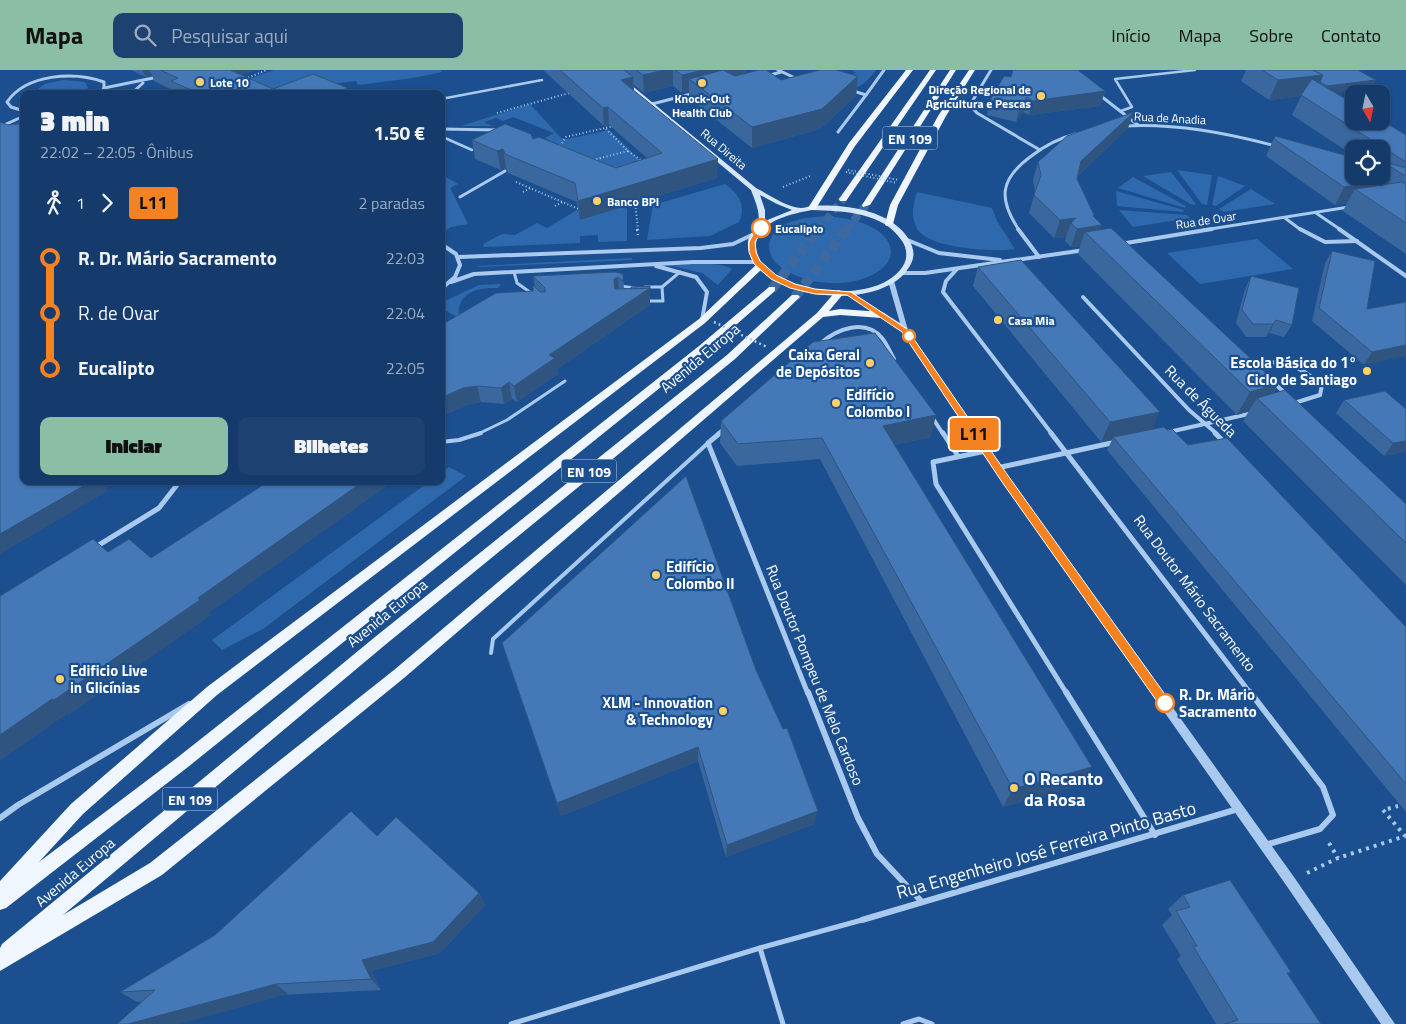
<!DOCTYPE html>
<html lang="pt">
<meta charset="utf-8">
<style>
:root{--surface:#143b6b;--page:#1d4271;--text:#f1f3f6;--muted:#9dadc1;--line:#33557e;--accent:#8abfa5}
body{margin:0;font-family:"Titillium Web",sans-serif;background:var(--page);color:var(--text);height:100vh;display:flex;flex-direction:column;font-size:19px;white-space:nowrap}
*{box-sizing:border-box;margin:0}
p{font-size:16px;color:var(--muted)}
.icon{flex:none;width:28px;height:28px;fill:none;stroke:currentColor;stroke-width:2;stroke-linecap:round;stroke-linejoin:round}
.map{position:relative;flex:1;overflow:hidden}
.side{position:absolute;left:20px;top:20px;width:425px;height:395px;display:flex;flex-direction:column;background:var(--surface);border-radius:10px;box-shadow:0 1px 4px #0004,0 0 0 1px var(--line)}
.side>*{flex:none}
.badge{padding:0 10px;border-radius:4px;font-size:18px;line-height:32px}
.needle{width:32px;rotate:171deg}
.buttons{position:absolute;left:1345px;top:15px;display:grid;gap:10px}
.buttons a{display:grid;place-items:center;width:45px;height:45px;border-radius:10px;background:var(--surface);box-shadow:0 1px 4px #0004,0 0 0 1px var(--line);font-size:25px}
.map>.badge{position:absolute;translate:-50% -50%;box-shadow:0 0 0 2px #fff}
.legs{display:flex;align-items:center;gap:8px;height:55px;padding:0 20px;font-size:16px}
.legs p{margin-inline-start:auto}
.overview{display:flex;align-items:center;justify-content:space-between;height:85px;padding:0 20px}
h1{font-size:28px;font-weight:800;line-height:38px}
.primary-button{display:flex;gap:10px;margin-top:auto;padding:10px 20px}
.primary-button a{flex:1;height:58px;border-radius:10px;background:var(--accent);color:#111;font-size:20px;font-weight:800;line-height:58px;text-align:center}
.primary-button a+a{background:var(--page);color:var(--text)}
ul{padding:0 20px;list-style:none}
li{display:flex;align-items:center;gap:18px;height:55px;font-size:19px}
li i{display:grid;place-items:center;width:8px;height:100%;margin:0 6px;background:currentColor}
li i::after{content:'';width:12px;height:12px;margin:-6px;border:4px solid;border-radius:50%;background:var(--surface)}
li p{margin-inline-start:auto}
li:first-child i{background:linear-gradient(#0000 50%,currentColor 0)}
li:last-child i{background:linear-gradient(currentColor 50%,#0000 0)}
header{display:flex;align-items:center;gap:30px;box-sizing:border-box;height:70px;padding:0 25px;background:var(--accent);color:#111}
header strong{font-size:24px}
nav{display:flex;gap:28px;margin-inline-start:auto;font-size:18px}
.search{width:350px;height:45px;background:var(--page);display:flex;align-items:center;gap:12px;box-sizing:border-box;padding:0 18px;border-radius:10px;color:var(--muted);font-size:19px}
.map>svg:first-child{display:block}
</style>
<header>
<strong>Mapa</strong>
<div class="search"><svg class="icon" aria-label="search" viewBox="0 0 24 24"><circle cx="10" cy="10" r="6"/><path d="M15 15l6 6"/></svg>Pesquisar aqui</div>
<nav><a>Início</a><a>Mapa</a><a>Sobre</a><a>Contato</a></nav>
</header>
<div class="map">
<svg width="1406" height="954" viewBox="0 0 1406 954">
<rect width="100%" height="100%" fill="#1b4f8f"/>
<!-- green -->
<g fill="#2e69ad">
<path d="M274,0H440L442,2L413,8L358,15L356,11L251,24L241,12Z"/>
<path d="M852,0H876C857,24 855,19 827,10L856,3Z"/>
<path d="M63,10L85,12L88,18L82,24H31L45,14Z"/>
<path d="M530,34L561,68L568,69L609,60L652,102L602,116L559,75L545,68L554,63L513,47L503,51L496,48L484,52L492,56H461Z"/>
<path d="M1177,100L1212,105L1207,135L1202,134Z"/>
<path d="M1171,102L1196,134L1192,135L1143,106Z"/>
<path d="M442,105L458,114L450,118L468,154L451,157L443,162Z"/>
<path d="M1218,106L1245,116L1216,136L1212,135Z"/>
<path d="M1133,107L1186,136L1185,138L1118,118Z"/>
<path d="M725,114C738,123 747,136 739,152L710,166L647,170L653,135Z"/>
<path d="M1251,119L1275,134L1224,142L1219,139Z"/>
<path d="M1116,121L1184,140L1183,142L1117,136Z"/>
<path d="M917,122L992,138L997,151L1015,179C994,182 931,179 918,160C910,148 913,135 917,122Z"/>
<path d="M627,135V171L598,172V165L580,166V173L484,177L483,174L502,164L515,165L537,153L547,158L577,140L589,145Z"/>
<path d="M1119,140L1187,145L1190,148L1133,157Z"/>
<path d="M828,146C840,148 853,149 865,154C895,166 902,191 870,206C843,219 798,214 776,193C772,189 769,182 769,176C771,150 808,147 828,146Z"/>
<path d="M1257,169L1293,199L1200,214L1167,183Z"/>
<path d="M632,188V190L480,197L475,196Z"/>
<path d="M667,195C684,194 718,191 732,199L718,215L702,203Z"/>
<path d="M501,214L498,218C476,217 456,223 459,248L441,238V233L479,215Z"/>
<path d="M449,397L466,406L263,559L222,580L212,570L430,411H441V403Z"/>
</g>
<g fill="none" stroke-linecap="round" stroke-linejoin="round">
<!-- primary-tunnel-far1 -->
<g stroke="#3d69a0" stroke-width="8" stroke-dasharray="8 4" stroke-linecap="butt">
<path d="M818,160L843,129"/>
<path d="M846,160L866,135"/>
</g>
<!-- primary-tunnel -->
<g stroke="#3d69a0" stroke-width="10" stroke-dasharray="10 5" stroke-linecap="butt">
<path d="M772,219L819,159"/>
<path d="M795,227L847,159"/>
</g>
<!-- path-far2 -->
<g stroke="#a9c9ee" stroke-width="2" stroke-dasharray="1 2.5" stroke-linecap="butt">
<path d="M245,9L267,0"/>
<path d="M497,43L569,23"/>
<path d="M614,56L605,58L628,81L642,91"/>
<path d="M558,79L566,67L605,58"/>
<path d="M593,90L628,81"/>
<path d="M516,112L581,140"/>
<path d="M783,117L810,106"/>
<path d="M523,122L530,118"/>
<path d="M635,131L638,160"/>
<path d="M555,136L562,132"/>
</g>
<!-- path-far1 -->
<path stroke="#a9c9ee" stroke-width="2.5" stroke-dasharray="2 3" stroke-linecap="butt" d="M637,159L638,165"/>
<!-- path -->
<g stroke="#a9c9ee" stroke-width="4" stroke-dasharray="3 5" stroke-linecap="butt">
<path d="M1329,773L1338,788"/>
<path d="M1307,803L1338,788L1405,766L1383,740L1398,736"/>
</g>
<!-- service-far3 -->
<g stroke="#a9c9ee" stroke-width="2.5">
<path d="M441,29L542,10"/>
<path d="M1121,41L1132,37L1115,9L1195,0"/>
<path d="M442,60L445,68L472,80"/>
</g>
<!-- service-far2 -->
<g stroke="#a9c9ee" stroke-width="3">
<path d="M514,202L517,213L534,225"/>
<path d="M620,216L635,218"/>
<path d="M645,217H662L680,202"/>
<path d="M646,231H663L662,217"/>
<path d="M478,364L507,350L565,311"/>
</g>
<!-- service-far1 -->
<g stroke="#a9c9ee" stroke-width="4">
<path d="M441,372L459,370L481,363"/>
<path d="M491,583L493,569L708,373"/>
</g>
<!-- service -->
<g stroke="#a9c9ee" stroke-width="5">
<path d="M760,878L783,954"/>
<path d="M511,954L760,878L862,850"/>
<path d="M903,954L919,949L932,954"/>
</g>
<!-- minor-far3 -->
<g stroke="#a9c9ee" stroke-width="3">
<path d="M778,0L795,8"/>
<path d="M991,0L970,35L977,43L1040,80"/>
<path d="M767,6L781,2"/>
<path d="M104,18L158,7"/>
<path d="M850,20L866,25L884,0"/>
<path d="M1097,23L1138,55"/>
<path d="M131,24L143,13"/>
<path d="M652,34L695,23"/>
<path d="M24,41L11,37L7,32C26,4 74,1 104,12V18L100,24"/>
<path d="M1124,56C1176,53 1226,63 1276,76"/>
<path d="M0,57L24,46"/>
<path d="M441,59L498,60"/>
<path d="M838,62L866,25"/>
<path d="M460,127L505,101"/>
<path d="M1316,143L1341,160"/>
<path d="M1285,148L1301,160"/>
<path d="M1019,160C998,129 1000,109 1030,87C1044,76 1059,68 1076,64"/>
<path d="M1204,160L1349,137"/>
</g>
<!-- minor-far2 -->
<g stroke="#a9c9ee" stroke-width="4">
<path d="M1018,159L1039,187"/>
<path d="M1300,159L1325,172L1357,171"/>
<path d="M1339,159L1406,206"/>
<path d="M905,169L939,183L1000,190"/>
<path d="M441,174L456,184L460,195L455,207L441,219"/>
<path d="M1120,174L1212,159"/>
<path d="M459,187L701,178L733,174L756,163"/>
<path d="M656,196L696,207L707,222L702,250"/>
<path d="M957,199L946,211L943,222L1052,364"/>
<path d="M902,203H925L1085,180"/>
<path d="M451,212L474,204L693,192H757"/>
<path d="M1083,227L1189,340L1217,364"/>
<path d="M821,273C837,259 865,248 882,268C887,274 890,282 894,289"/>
<path d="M1252,293C1285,290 1297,294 1322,315L1320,325L1291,334"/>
<path d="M1273,312L1287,325"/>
<path d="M932,347L943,364"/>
<path d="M1169,362L1253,343"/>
<path d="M718,364L724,359"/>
</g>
<!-- minor-far1 -->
<g stroke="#a9c9ee" stroke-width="5">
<path d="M720,363L708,373L808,624"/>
<path d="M943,363L958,386"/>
<path d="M1051,363L1251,624"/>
<path d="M1215,363L1225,373"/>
<path d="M986,381L933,392L936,414L1067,624"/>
<path d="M997,398L1116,372"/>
<path d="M94,478L159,438L180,411"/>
</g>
<!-- minor -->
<g stroke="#a9c9ee" stroke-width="6">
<path d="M808,622L858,748L877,784L922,832"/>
<path d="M1066,622L1155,765"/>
<path d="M1250,622L1323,717L1333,745L1320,759L1265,775"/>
<path d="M0,748L18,735L189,634"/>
<path d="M862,850L1238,739"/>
</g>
<!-- tertiary -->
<path fill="#a9c9ee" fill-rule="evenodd" d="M891,209L894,211L908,260L1000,396L1294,807L1395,954H1381L1286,815L994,400L902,261L845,223L848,221L850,222L900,253L888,211Z"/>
<!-- secondary -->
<path fill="#d6e6fa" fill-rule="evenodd" d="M607,0H613L756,118C768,124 788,138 801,138C805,138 809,136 812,136C837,134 872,138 893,153C902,159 911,169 913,180C915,189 910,197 904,204C873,238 777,231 753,191C748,183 746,173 750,165C752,162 756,160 757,156C762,145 755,131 751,120ZM760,125L777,134L792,140L765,151V140ZM812,140C843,141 884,142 902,171C907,178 908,188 903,196C880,232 803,225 773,203C765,198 759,191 757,183C749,153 790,144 812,140Z"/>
<!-- primary -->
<g fill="#f0f6ff" fill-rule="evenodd">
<path d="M906,0H913L855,76L815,140H809L808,138L849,73Z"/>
<path d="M930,0H936L846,131H840L839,129Z"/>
<path d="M950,0H956L870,135L863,137L862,135Z"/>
<path d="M969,0H975L946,46L898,135L893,154L886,156L885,154L890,135L938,46Z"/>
<path d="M760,193L765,196L763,198L705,253L217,625L83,744L39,792L178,687L699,276L769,217H775V221L707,280L188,697L6,838L0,840V811L71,734L207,617L699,249L757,194Z"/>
<path d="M839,220L844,223L829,241L840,239L882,242L887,245L882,248L840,245L823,247L404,608L162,805L0,901V878L2,874L375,567L727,285L792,225H798L800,227L735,289L385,575L63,845L150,793L394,600L817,243L836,221Z"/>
</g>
<!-- path-bridge-far1 -->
<g stroke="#a9c9ee" stroke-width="2" stroke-dasharray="1 2.5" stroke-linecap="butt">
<path d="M848,100L899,110"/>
<path d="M846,102L897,113"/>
</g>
<!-- path-bridge -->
<path stroke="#a9c9ee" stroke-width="2.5" stroke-dasharray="2 3" stroke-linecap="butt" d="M714,252L767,277"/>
</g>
<!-- wall -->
<g fill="#3a679d">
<path d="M131,0H255L241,5L273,19L349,24H177L176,22L154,11L152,5L146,7Z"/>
<path d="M543,0H747V3L781,10L858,6L856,26L820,59L752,78L689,28V21L682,23L673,16L644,23L634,15V21L717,108L580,150L577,132L508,103L506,98L501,100L475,89L472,70L533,69L616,98L647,88L609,55L604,56Z"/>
<path d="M1246,0H1358L1372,18L1335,22L1406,65V184L1343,141L1347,133L1335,135L1266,86L1275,66L1381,106V79H1354V86L1292,45L1301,26L1269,30L1241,11Z"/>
<path d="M1105,21L1100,36L1029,45L1023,42L1016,52L987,45L990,30Z"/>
<path d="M1128,58L1077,107V109L1094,147L1101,159L1278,314L1273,324L1406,434V515L1243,351L1249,341L1237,345L1078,184L1080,176L1071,177L1065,171L1066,167L1054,168L1029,143L1035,122L1033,110L1038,92Z"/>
<path d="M1332,181L1367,239L1406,232L1364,295L1312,251L1325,193Z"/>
<path d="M978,197L1152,359L1167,360L1188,375L1406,557V742L1107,380L1112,370L1101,372L973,216Z"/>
<path d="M623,204L624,219L650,216V235L557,299L558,304L517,332L512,329L504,334L481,332L467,335L444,345L441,343V253L443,254L533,221L535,217L533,206Z"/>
<path d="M1251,206L1292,255L1284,267L1269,263L1266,267H1246L1236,253L1245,219Z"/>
<path d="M1344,330L1406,339V381L1384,386L1336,343Z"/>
<path d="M721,351L931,367L894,375L1080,715L1003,737L820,389L737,396L720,373Z"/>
<path d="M502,573L756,600L815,754L726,787L698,691L561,746L507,588Z"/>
<path d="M377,766L479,823L485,835L440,883L371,901L381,920L137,932L120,922L215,865Z"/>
<path d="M1183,825L1291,902L1288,904L1321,954H1216L1177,889L1181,886L1162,855L1172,845L1168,839Z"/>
</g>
<!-- shaded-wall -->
<g fill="#305480">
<path d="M142,0H149L152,5L146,7Z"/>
<path d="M219,0H255L224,11Z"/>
<path d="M665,0H673V16L644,23L643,5Z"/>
<path d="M704,0H747V7L689,9V21L682,23V5Z"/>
<path d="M1323,5L1313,25H1301V26L1269,30L1278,10Z"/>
<path d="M858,6L856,26L820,59L752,78V57Z"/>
<path d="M633,7L634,25L621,10Z"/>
<path d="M1376,10L1372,18L1323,24L1327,16Z"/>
<path d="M348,18L349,24H340V21Z"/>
<path d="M1105,21L1100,36L1029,45L1033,31Z"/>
<path d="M1027,27L1023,42L1016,52L1020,37Z"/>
<path d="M608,37L609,55L604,56L603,38Z"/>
<path d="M1134,42L1128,58L1076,108L1081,91Z"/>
<path d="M503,79L506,98L501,100L497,81Z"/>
<path d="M718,89L717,108L580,150L578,131Z"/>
<path d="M1391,110L1381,128L1355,119L1347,133L1335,135L1344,117Z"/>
<path d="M1094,145L1090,157L1102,155L1096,173L1085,162L1080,176L1071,177L1077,159L1093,146Z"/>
<path d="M1076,148L1071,153L1066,167L1054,168L1060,150Z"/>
<path d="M618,207L619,224L615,225L614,209Z"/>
<path d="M650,218V235L557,299L558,304L517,332L514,316L549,285Z"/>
<path d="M1276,250L1269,263L1266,267L1273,254Z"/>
<path d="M1406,275V286L1364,295L1372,282Z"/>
<path d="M509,312L512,329L504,334L501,318Z"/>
<path d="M1278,314L1265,337L1257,328L1249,341L1237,345L1250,322Z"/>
<path d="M477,316L481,332L467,335L444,345L441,333V328L463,318Z"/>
<path d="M1160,342L1151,362L1113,367L1112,370L1101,372L1110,352Z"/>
<path d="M936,345L931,367L879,378L883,356Z"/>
<path d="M1406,371V381L1384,386L1393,373Z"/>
<path d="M92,411H110L106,422L0,484V464Z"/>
<path d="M364,411H394L209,543L211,545L69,645L67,644L0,691V665Z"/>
<path d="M698,677V691L561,746L557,733Z"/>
<path d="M1092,697L1080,715L1003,737L1013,719Z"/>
<path d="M818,741L815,754L726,787L727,775Z"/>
<path d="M479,823L485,835L440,883L371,901L381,920L371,909L362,890Z"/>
<path d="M276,914L288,924L180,954H128Z"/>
</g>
<!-- building -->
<g fill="#4478b7" stroke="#305480">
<path d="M160,0H230L273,19L313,4L348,18L340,21L346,24H200L171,11L178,8Z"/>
<path d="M560,0H624L633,7L621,10L718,89L578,131L575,113L505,84L503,79L497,81L472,70L505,54L531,64L533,69L539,67L616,98L662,83L608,37L603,38Z"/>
<path d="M636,0H665L643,5Z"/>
<path d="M675,0H704L682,5Z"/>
<path d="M723,0L735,6L759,0H766L781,10L820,0H836L858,6L822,39L752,57L689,9Z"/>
<path d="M1013,0H1078L1105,21L1033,31L1027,27L1020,37L990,30L1004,6L1011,7Z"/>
<path d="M1262,0H1313L1323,5L1278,10Z"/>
<path d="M1313,0H1358L1376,10L1327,16L1320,12L1323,5Z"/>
<path d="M1312,9L1354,34V51H1381V50L1406,65V92L1301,25Z"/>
<path d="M1134,42L1081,91L1077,109L1094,145L1093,146L1102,155L1077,159L1071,153L1076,148L1060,150L1034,125L1041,105L1038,92L1067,66Z"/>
<path d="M0,52L8,55L24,53V411H92L0,464Z"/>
<path d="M1275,66L1348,86L1354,89V106H1381V105L1391,110L1344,117L1274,69Z"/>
<path d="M1381,91L1406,98V105H1404Z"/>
<path d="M1402,112L1406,114V153L1355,119Z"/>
<path d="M1111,158L1278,314L1250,322L1085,162Z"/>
<path d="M1332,181L1375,191L1367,239L1406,232V275L1372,282L1319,238Z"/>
<path d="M1021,190L1160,342L1110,352L978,197Z"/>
<path d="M615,202L623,204V211L618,207L614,209L615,219L650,218L549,285L555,288L514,316L509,312L501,318L477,316L463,318L441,328V253L443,254L496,223L533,221V215L540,222H545V218L533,206Z"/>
<path d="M1251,206L1299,218L1292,255L1276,250L1273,254H1253L1242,240Z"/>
<path d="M650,216V223V218L631,219V217Z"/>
<path d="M875,263L936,345L883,356L1092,697L1013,719L822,368L738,374L721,351L813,272Z"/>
<path d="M1285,320L1406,434V473L1257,328Z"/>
<path d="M1385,321L1406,339V371L1393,373L1344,330Z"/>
<path d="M1164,357L1167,360L1172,359L1188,375L1227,368L1406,557V714L1113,367Z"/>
<path d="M686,406L756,600L783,659L787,658L818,741L727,775L698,677L557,733L502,573Z"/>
<path d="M269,411H364L198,528L200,530L54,630L52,629L0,665V526L93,469L108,482L129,469L151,488Z"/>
<path d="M351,741L377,766L396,747L479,823L433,872L362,890L371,909L276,914L128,954H117L155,920L120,922L215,865Z"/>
<path d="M1230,810L1291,902L1287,903L1321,954H1224L1238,950L1193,876H1197L1176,841L1190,837L1183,825Z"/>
</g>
<!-- line-1 -->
<path fill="#f58220" stroke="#fff" d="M758,156L764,158L755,172L756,182L760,191L776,205L795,214L815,219L851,222L907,259L1009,407L1169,630V637H1161L1002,412L902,262L847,225L815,224L790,218L771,209L754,194L749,182V172Z"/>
<!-- markers -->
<g fill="#ffd166" stroke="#1b4f8f" stroke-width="2">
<circle cx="200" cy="12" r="5"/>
<circle cx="702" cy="13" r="5"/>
<circle cx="1041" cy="26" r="5"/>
<circle cx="597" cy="131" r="5"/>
<circle cx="998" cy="250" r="5"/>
<circle cx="870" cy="293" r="5"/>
<circle cx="1367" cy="301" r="5"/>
<circle cx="836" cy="333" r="5"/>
<circle cx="656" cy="505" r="5"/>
<circle cx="60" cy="609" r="5"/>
<circle cx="723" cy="641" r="5"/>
<circle cx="1014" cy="718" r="5"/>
</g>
<g fill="#fff" stroke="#f58220" stroke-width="2.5">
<circle cx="761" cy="158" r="9"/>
<circle cx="909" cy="266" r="6"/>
<circle cx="1165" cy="633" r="9"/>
</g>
<g text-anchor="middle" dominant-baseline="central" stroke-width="4.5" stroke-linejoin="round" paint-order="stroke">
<!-- far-poi labels -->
<g font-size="12" font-weight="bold" fill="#fff" stroke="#1b4f8f" text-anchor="start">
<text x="210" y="12">Lote 10</text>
<text x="1031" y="19" text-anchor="end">Direção Regional de<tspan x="1031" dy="14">Agricultura e Pescas</tspan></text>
<text x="702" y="28" text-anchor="middle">Knock-Out<tspan x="702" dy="14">Health Club</tspan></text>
<text x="607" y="131">Banco BPI</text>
<text x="1008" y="250">Casa Mia</text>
</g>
<!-- far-street labels -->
<g font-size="12" fill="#fff" stroke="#1b4f8f">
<text transform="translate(1170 48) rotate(3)">Rua de Anadia</text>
<text transform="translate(724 79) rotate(40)">Rua Direita</text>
<text transform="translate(1206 150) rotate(-9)">Rua de Ovar</text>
</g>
<!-- far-stop labels -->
<g font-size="12" font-weight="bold" fill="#fff" stroke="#1b4f8f" text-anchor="start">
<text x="775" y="158">Eucalipto</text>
</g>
<!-- shield labels -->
<g fill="#1b4f8f" stroke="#bbcadd" stroke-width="1">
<rect x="882.5" y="56.5" width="55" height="23" rx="4"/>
<rect x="561.5" y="389.5" width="55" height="23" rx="4"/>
<rect x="162.5" y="717.5" width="55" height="23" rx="4"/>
</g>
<g font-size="14" font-weight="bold" fill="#fff">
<text x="910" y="68">EN 109</text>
<text x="589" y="401">EN 109</text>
<text x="190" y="729">EN 109</text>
</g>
<!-- poi labels -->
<g font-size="15" font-weight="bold" fill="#fff" stroke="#1b4f8f" text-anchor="end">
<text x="860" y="284">Caixa Geral<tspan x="860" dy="17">de Depósitos</tspan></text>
<text x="1357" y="292">Escola Básica do 1°<tspan x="1357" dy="17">Ciclo de Santiago</tspan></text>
<text x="846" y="324" text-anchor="start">Edifício<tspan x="846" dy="17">Colombo I</tspan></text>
<text x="666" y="496" text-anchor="start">Edifício<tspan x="666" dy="17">Colombo II</tspan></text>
<text x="70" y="600" text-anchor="start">Edificio Live<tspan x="70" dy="17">in Glicínias</tspan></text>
<text x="713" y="632">XLM - Innovation<tspan x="713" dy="17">&amp; Technology</tspan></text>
</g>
<!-- street labels -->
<g font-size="15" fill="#fff" stroke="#1b4f8f">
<text transform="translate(700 288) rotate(-40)">Avenida Europa</text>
<text transform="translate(1201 331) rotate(45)">Rua de Águeda</text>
<text transform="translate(1195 523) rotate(53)">Rua Doutor Mário Sacramento</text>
<text transform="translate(387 543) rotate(-39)">Avenida Europa</text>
<text transform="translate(815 605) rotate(68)">Rua Doutor Pompeu de Melo Cardoso</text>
<text transform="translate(75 802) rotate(-40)">Avenida Europa</text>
</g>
<!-- stop labels -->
<g font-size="15" font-weight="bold" fill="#fff" stroke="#1b4f8f" text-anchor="start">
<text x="1179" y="624">R. Dr. Mário<tspan x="1179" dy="17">Sacramento</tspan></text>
</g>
<!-- near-poi labels -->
<g font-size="18" font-weight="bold" fill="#fff" stroke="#1b4f8f" text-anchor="start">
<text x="1024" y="708">O Recanto<tspan x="1024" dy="21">da Rosa</tspan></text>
</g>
<!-- near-street labels -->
<g font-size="18" fill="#fff" stroke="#1b4f8f">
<text transform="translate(1046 780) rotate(-16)">Rua Engenheiro José Ferreira Pinto Basto</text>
</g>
</g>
</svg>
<div class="buttons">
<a><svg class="needle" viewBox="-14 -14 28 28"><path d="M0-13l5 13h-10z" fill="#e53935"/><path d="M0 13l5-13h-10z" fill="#9dadc1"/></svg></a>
<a><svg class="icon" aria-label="locate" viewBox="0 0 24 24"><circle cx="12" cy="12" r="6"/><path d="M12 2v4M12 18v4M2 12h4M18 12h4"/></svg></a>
</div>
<b class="badge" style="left:974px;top:364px;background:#f58220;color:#111">L11</b>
<section class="side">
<div class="overview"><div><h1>3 min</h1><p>22:02 – 22:05 · Ônibus</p></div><b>1.50 €</b></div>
<div class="legs"><svg class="icon" aria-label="walk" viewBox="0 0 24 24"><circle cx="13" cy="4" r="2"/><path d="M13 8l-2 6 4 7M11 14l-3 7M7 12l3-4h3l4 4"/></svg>1<svg class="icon" aria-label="forward" viewBox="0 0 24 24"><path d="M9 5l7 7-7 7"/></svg><b class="badge" style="background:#f58220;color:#111">L11</b><p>2 paradas</p></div>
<ul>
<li><i style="color:#f58220"></i><b>R. Dr. Mário Sacramento</b><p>22:03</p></li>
<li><i style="color:#f58220"></i><span>R. de Ovar</span><p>22:04</p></li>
<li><i style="color:#f58220"></i><b>Eucalipto</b><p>22:05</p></li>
</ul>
<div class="primary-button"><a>Iniciar</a><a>Bilhetes</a></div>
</section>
</div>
